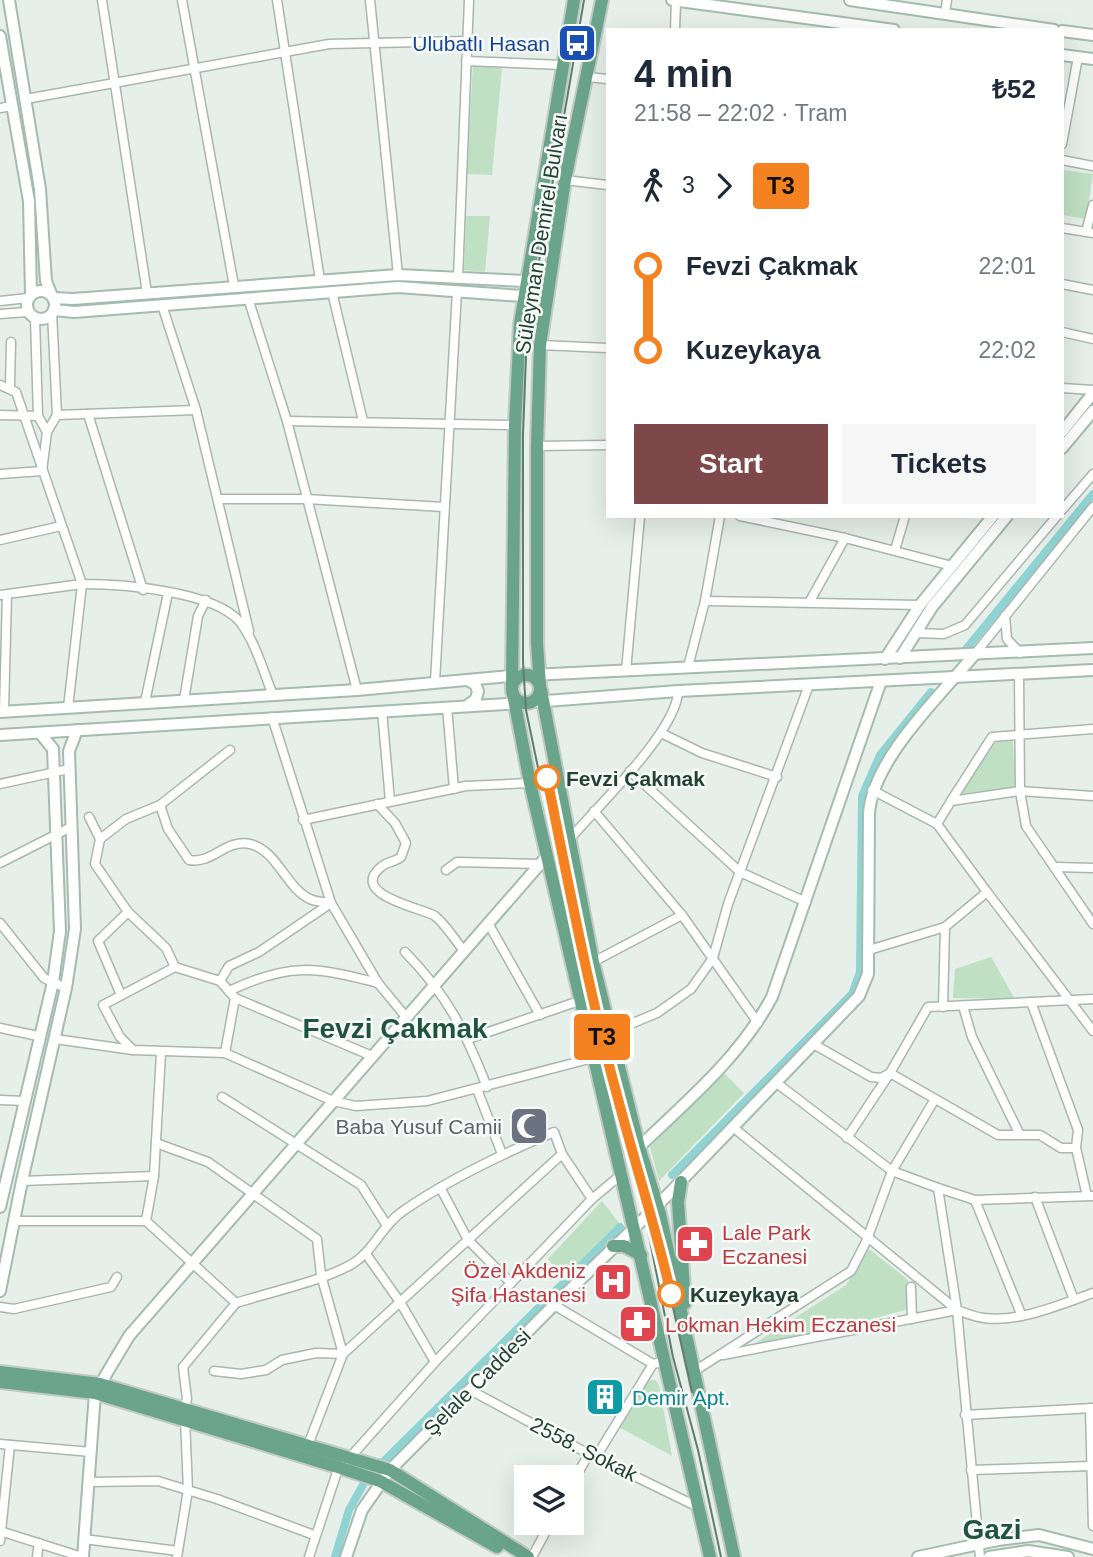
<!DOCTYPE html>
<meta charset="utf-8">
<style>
:root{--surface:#fff;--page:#f6f6f7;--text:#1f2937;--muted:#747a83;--accent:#7e4749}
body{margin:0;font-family:Arial,sans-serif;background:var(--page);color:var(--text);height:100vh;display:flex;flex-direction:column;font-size:26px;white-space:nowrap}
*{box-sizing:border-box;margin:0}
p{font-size:23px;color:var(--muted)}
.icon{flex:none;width:38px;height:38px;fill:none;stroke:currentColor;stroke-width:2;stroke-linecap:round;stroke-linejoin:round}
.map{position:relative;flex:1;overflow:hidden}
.side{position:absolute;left:606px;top:28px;width:458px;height:490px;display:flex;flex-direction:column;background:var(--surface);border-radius:0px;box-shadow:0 7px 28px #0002}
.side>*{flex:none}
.badge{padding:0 14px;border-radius:5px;font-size:24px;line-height:46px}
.buttons{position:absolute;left:514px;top:1465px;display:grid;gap:14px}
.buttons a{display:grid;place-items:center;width:70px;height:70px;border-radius:0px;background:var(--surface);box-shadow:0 7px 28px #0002;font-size:35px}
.map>.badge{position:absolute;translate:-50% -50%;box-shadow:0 0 0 4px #fff}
.legs{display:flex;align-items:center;gap:10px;height:77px;padding:0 28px;font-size:23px}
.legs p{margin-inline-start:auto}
.headline{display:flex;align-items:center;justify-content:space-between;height:119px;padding:0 28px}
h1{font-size:38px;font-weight:800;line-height:52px}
.primary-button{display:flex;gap:14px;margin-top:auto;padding:14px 28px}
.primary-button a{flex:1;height:80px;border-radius:0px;background:var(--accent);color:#fff;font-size:28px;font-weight:800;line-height:80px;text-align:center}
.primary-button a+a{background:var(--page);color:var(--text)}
ul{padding:0 28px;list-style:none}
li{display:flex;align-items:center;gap:24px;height:84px;font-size:26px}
li i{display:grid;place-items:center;width:10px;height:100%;margin:0 9px;background:currentColor}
li i::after{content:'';width:18px;height:18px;margin:-9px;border:5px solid;border-radius:50%;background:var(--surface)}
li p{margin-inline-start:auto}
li:first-child i{background:linear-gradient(#0000 50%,currentColor 0)}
li:last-child i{background:linear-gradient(currentColor 50%,#0000 0)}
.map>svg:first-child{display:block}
</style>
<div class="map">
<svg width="1093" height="1557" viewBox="0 0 1093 1557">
<rect width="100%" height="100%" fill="#e6efe9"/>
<!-- green -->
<g fill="#bfe0c2">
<path d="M473,65L502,68L492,175L467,174Z"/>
<path d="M1063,170L1093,174L1086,219L1062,215Z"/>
<path d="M466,216H490L485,272L464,270Z"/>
<path d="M1013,741L1015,787L961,794L995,742Z"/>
<path d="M991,957L1015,999L953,998L955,969Z"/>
<path d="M723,1072L744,1093L659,1181L650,1147Z"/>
<path d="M602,1201L619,1223L565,1278L548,1259Z"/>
<path d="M869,1249L908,1280L909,1309L759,1349L754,1344L846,1285Z"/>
<path d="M655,1380L659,1385L672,1456L619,1427L643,1381Z"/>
</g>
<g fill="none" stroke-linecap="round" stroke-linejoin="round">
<!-- canal -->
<g stroke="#8fd3d2" stroke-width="8">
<path d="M967,648L1093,494"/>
<path d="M672,1175L852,994L860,972L862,796L880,755L931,692"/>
<path d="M382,1463L620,1227"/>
<path d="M335,1557L349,1510L363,1485"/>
</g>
<!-- street casing -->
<g stroke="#a8b7af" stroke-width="11">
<g id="street">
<path d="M102,0L147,293"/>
<path d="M182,0L234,286"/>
<path d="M277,0L320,280"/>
<path d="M370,0L398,275"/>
<path d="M945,13L947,0"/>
<path d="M675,30L676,1"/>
<path d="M466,61L562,65"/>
<path d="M588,77L607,79"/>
<path d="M26,99L329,44L467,41"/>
<path d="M0,108L12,106"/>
<path d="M1062,144L1078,57"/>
<path d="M1062,160L1093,166"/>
<path d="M565,180L607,185"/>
<path d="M1062,228L1093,233"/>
<path d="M1086,232L1093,205"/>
<path d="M458,278L469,0"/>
<path d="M1062,284L1093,290"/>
<path d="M332,292L363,421"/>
<path d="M248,298L287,421L357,690"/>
<path d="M0,301L28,298"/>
<path d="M162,305L196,410L249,631"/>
<path d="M0,314L28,312"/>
<path d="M35,318L38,416L47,432"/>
<path d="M1062,332L1093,339"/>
<path d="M540,345L607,348"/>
<path d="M0,385L16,392L82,584C122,584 214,591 240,622C256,643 263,671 273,695"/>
<path d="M10,386L11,342"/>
<path d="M1062,388L1093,390"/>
<path d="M88,414L143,590"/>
<path d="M0,415L38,416"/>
<path d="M57,415L196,410"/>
<path d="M287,421L515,425"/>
<path d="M537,446L607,445"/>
<path d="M0,474L42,471L47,432L57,415L52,313"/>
<path d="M218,499H306L444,507"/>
<path d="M1062,510L1093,474"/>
<path d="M740,516L845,538L952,566"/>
<path d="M0,540L61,526"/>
<path d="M895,550L905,516"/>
<path d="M0,595L82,584L68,708"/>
<path d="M705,601L920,605"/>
<path d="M810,601L845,538"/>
<path d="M1005,616L1007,639L1020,653"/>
<path d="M916,633L944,634L965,625L1057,516"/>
<path d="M974,655L1093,507"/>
<path d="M688,667L705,601L720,516"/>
<path d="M626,671L640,516"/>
<path d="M1019,675L1020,791L1026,826L1093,924"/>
<path d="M435,682L457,291"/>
<path d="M184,700L198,616L206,600"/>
<path d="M145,702L168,593"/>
<path d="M447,707L454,789"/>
<path d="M4,711L7,595"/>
<path d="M382,711L390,801"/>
<path d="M272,717L331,903L378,983L406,1017"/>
<path d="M661,733L702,753L777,777"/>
<path d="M630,771L740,872L806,902"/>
<path d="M0,784L69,769"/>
<path d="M872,790L937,824L987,892"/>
<path d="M951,801L992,737L1093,729"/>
<path d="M377,804L395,823L406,843L401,857C395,862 386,862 381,867C347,895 426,909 435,916C446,925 455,940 464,951"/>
<path d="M160,805L168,829L189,860C213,864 225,839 250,844C277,850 286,888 310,899C316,902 325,902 331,903"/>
<path d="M594,811L682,915L758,1023"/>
<path d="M89,817L100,839L95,864L128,912L166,948L175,967"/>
<path d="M303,820L466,786L530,783"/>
<path d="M937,824L951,801L1020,791L1093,796"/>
<path d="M100,839L126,819L160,805L230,750"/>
<path d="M568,841C595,809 678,730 678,691"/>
<path d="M0,863L71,827"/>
<path d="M1056,867L1093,868"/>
<path d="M446,870L457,862L540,864"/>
<path d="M0,923L44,978L66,988"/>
<path d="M488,923L540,1015"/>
<path d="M869,950L945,927L987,892L1093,1031"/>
<path d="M405,952C448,996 465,1031 487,1087"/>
<path d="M593,962L682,915"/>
<path d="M220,981L229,966L259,952L331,903"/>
<path d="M229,991C290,962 315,967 378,983"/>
<path d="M121,995L98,941L128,912"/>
<path d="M1031,1002L1078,1130L1076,1148L1087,1196"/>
<path d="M963,1006L972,1037L1019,1133"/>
<path d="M943,1007L945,927"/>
<path d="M0,1028L38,1036"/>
<path d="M609,1033L657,1013L691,989L713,958L728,904L809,685"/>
<path d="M55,1039L133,1050"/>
<path d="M468,1039L579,1001"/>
<path d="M815,1045L871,1077L881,1078L890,1073L998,1135H1040L1061,1148H1076"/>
<path d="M161,1053L154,1176L146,1221L236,1303C270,1292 323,1281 352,1264C374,1251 381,1226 403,1211C449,1179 502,1154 554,1132L562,1154L592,1199"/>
<path d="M225,1053L235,998"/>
<path d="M372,1056L235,998L220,981L175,967L103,1005L120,1037L133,1050L225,1053L333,1101L356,1106L427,1101L593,1058"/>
<path d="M778,1084L892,1171L938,1188L975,1200L1093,1196"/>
<path d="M477,1089L502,1154"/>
<path d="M222,1097L361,1185L386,1224"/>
<path d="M0,1100L25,1101"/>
<path d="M734,1128L957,1310C965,1313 975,1317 984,1318C1018,1323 1062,1304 1093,1293"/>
<path d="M847,1138L890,1073L928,1007L1093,999"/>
<path d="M156,1143L208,1162L317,1239L321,1275L343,1354L316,1353L282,1360L266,1370L241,1374L214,1371"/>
<path d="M22,1181L154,1176"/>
<path d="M938,1188L957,1310L980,1557"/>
<path d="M441,1189L468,1240L511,1283"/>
<path d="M1035,1197L1074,1300"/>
<path d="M975,1200L1021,1314"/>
<path d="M13,1221H146"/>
<path d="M366,1254L400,1302L435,1362"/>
<path d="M911,1287L912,1319"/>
<path d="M554,1305L653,1364"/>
<path d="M0,1307L14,1309L111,1287L117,1277"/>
<path d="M723,1355L957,1310"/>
<path d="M693,1372L851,1271L866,1242L892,1171L935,1099"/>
<path d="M470,1390L589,1454L698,1507"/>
<path d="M1090,1408L1093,1526"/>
<path d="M184,1409L187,1399L183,1367L236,1303"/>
<path d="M965,1415L1093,1408"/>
<path d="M0,1444L91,1452"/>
<path d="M308,1445L343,1354L562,1154"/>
<path d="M596,1457L653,1364L666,1361"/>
<path d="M971,1470L1091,1466"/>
<path d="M88,1482L158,1481L217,1499L314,1535"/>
<path d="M572,1483L589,1454"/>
<path d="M0,1531L82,1557"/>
<path d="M84,1539L178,1551"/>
<path d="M0,1541L10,1445"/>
<path d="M37,1557L39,1543"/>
<path d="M177,1557L188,1490L185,1419"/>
<path d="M309,1557L337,1472L435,1362L592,1199L623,1173"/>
<path d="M532,1557L551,1522"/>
</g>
</g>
<!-- secondary casing -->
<g stroke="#a4bbaf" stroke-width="14">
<g id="secondary">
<path d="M9,0L40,189L46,281L52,296"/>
<path d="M672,0L894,30"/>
<path d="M850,0L1054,30"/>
<path d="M1062,31L1093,35"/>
<path d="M0,36L29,201L31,294"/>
<path d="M1062,55L1093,59"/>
<circle cx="41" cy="305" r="14"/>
<path d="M53,298L73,299L398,275L525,281"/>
<path d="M54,310L74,312L398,287L522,296"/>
<path d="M1062,432L1093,393"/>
<path d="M1062,448L1093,411"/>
<path d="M900,658L932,607L1007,516"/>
<path d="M885,659L920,605L993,516"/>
<path d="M531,675L1093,648"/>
<path d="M467,680L475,684L478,691L476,699L468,705"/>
<path d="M533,702L678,691L1093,670"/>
<path d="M0,712L357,690L521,675"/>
<path d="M0,735L524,703"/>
<path d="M639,1147C687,1101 740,1057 772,997L881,681"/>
<path d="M0,1207L53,982L60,931L53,749L40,733"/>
<path d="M0,1291L22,1181L66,988L75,929L69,751L77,730"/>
<path d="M83,1557L95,1393L129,1336L547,856"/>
<path d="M346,1557L362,1510L390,1470L558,1301L658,1205L859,996L868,974L869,814C872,760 940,696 974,655"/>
<path d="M918,1557L998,1540L1039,1535L1093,1549"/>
<path d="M989,1557L1028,1551L1068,1557"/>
</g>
</g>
<!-- primary casing -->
<g stroke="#c2cac6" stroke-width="16">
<g id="primary">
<circle cx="526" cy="689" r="14"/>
<path d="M512,685L515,425L520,324L574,0"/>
<path d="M540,685L537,644V446L540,345L565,180L602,0"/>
<path d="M541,690L593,962L639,1147L660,1214L734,1557"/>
<path d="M513,694L530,783L710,1557"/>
<path d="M681,1182L678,1202L685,1303"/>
<path d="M613,1246H624L641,1255"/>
<path d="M0,1372L100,1384L390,1470L528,1557"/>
<path d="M0,1382L95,1393L341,1468L380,1481L497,1547"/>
</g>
</g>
<!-- street -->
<use href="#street" stroke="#fff" stroke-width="8"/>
<!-- secondary -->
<use href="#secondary" stroke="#fff" stroke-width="10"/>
<!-- primary -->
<use href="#primary" stroke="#6aa48b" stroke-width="12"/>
<!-- tram -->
<g stroke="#5f7d70" stroke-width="2">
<path d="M584,0L527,331L523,435V662L526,710L579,965L609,1088L640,1190L673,1357L698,1450L721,1557"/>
<path d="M654,1222L692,1392"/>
</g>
</g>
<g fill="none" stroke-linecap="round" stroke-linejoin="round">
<!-- line-1 casing -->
<g stroke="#fff" stroke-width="16">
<path id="line-1" d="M547,778C569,886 589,993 618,1099C635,1164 656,1228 671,1294"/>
</g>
<!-- line-1 -->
<use href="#line-1" stroke="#f58220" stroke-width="10"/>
</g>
<!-- icons -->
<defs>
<g id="bus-square" transform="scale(2.0125)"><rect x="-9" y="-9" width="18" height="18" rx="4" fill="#1a4fb4" stroke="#f7fbf8"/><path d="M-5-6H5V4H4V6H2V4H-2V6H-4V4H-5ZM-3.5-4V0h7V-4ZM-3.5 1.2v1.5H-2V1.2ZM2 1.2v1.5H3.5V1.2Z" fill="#fff"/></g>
<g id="mosque-square" transform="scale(2.0125)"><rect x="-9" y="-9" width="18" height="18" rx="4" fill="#6b7280" stroke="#f7fbf8"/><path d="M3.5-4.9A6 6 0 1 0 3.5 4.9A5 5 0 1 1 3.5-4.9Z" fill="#fff"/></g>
<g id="pharmacy-square" transform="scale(2.0125)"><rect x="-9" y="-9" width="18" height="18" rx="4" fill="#e0444e" stroke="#f7fbf8"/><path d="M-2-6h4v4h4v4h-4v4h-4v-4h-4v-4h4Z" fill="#fff"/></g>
<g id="hospital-square" transform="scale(2.0125)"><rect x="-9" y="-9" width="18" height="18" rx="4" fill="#e0444e" stroke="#f7fbf8"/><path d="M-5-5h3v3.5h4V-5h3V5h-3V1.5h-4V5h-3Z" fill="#fff"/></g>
<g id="building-square" transform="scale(2.0125)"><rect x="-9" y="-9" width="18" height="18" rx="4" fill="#0f9aa8" stroke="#f7fbf8"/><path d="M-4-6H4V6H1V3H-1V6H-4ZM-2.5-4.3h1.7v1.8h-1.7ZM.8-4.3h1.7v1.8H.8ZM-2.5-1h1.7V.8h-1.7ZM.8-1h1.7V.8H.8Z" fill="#fff"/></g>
</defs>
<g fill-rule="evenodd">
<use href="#bus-square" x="577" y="43"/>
<use href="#mosque-square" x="529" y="1126"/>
<use href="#pharmacy-square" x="695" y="1244"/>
<use href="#hospital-square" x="613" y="1282"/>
<use href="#pharmacy-square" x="638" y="1324"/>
<use href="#building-square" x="605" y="1397"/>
</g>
<!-- markers -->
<g fill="#fff" stroke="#f58220" stroke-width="3.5">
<circle cx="547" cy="778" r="12"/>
<circle cx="671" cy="1294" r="12"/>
</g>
<g text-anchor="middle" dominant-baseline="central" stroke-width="5" stroke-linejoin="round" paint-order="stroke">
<!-- transit labels -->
<g font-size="21" fill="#164399" stroke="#f7fbf8" text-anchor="end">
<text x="550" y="43">Ulubatlı Hasan</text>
</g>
<!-- street labels -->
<g font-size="21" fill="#244135" stroke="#f7fbf8">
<text transform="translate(541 234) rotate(-81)">Süleyman Demirel Bulvarı</text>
<text transform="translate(477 1382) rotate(-45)">Şelale Caddesi</text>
<text transform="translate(584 1449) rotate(27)">2558. Sokak</text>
</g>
<!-- stop labels -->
<g font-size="21" font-weight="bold" fill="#244135" stroke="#f7fbf8" text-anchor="start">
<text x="566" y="778">Fevzi Çakmak</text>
<text x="690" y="1294">Kuzeykaya</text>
</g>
<!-- worship labels -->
<g font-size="21" fill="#5b616d" stroke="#f7fbf8" text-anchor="end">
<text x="502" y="1126">Baba Yusuf Camii</text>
</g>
<!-- health labels -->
<g font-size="21" fill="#be3a42" stroke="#f7fbf8" text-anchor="start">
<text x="722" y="1232">Lale Park<tspan x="722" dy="24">Eczanesi</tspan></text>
<text x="586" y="1270" text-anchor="end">Özel Akdeniz<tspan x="586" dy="24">Şifa Hastanesi</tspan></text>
<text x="665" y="1324">Lokman Hekim Eczanesi</text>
</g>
<!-- culture labels -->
<g font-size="21" fill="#0d838f" stroke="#f7fbf8" text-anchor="start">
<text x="632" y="1397">Demir Apt.</text>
</g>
<!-- district labels -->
<g font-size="28" font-weight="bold" fill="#20543e" stroke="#f7fbf8">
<text x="395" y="1028">Fevzi Çakmak</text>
<text x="992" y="1529">Gazi</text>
</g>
</g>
</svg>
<div class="buttons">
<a><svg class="icon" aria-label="layers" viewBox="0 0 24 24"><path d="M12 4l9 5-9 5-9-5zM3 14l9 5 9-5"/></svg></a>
</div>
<b class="badge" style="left:602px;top:1037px;background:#f58220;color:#111">T3</b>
<section class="side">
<div class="headline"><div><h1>4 min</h1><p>21:58 – 22:02 · Tram</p></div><b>₺52</b></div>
<div class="legs"><svg class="icon" aria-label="walk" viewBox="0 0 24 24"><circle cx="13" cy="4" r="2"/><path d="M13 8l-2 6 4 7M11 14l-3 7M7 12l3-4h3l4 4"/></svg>3<svg class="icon" aria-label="forward" viewBox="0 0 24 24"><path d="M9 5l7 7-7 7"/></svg><b class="badge" style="background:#f58220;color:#111">T3</b></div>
<ul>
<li><i style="color:#f58220"></i><b>Fevzi Çakmak</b><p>22:01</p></li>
<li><i style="color:#f58220"></i><b>Kuzeykaya</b><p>22:02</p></li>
</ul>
<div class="primary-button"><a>Start</a><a>Tickets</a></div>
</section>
</div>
